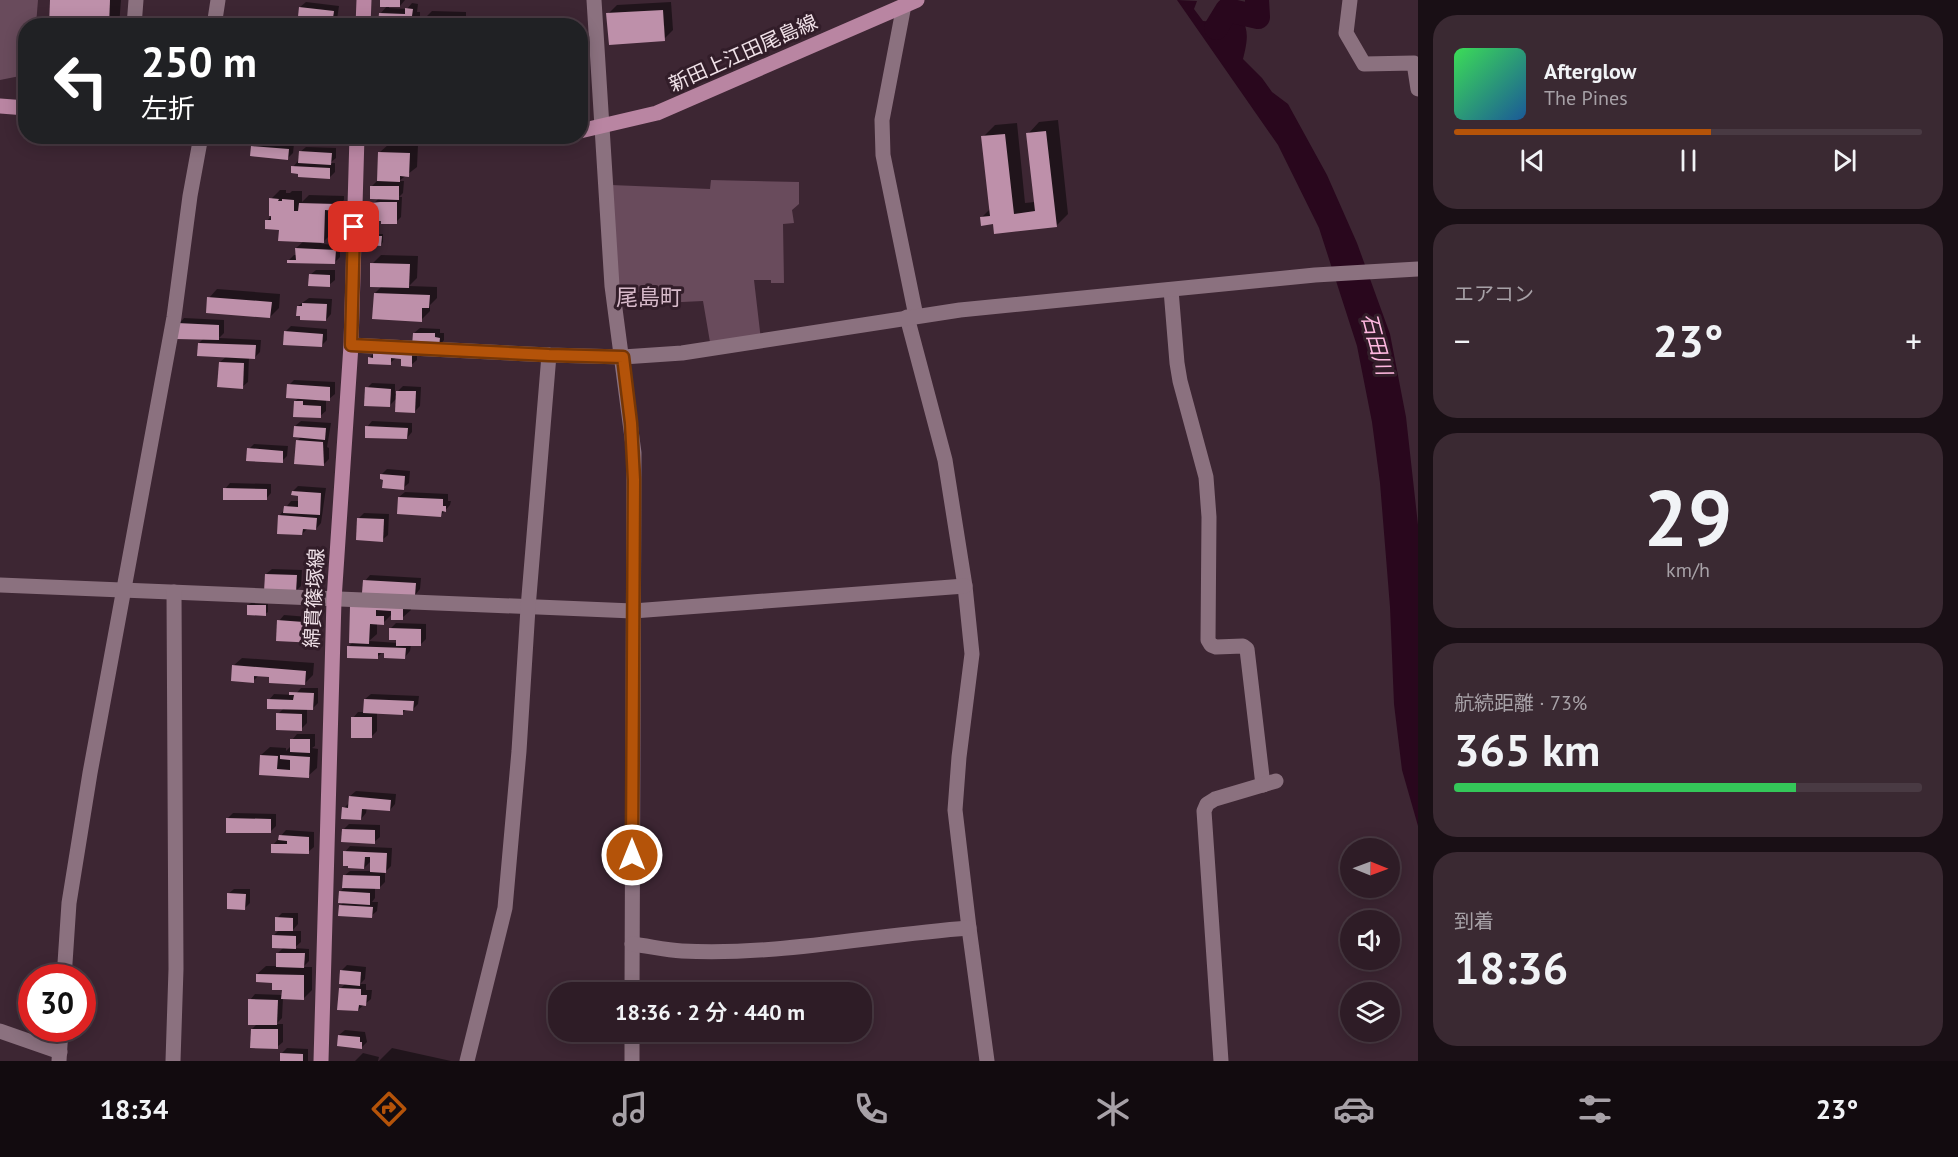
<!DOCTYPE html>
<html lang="ja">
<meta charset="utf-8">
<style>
body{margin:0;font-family:"PT Sans","Noto Sans JP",sans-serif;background:#3a2932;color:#f1f3f6;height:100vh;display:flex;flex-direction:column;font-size:22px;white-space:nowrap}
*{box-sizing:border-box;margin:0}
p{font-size:20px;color:#a7a1a7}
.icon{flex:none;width:33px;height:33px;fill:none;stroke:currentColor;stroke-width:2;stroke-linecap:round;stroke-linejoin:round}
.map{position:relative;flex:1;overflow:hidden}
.details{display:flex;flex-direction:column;gap:15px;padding:15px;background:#190f15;width:540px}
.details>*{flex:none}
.guide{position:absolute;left:18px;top:18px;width:570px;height:126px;border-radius:24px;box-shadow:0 3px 15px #0003,0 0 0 2px #493a43;background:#202124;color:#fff;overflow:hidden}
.needle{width:39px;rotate:91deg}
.fabs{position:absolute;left:1340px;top:838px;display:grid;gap:12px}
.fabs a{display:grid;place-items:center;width:60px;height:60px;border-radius:50%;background:#2e1c26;box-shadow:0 3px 15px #0003,0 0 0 2px #493a43;font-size:30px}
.speed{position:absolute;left:18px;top:964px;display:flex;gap:12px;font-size:30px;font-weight:700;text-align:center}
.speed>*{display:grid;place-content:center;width:78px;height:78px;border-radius:50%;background:#2e1c26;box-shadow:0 3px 15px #0003,0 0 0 2px #493a43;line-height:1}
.speed .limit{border:9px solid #d22;background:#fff;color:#111}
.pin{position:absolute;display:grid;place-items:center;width:51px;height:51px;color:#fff;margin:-26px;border-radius:12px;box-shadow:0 3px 9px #0006}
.me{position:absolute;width:66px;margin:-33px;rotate:0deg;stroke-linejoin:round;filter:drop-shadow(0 0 4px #0008)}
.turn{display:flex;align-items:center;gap:21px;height:126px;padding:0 24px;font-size:27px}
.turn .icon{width:78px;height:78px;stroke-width:2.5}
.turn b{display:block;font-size:42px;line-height:51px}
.big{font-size:45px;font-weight:600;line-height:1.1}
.details .widget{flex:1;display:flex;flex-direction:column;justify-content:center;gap:9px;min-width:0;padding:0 21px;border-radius:24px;background:#3a2932}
.details .dial{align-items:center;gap:0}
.dial b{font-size:78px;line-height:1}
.song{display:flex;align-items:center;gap:18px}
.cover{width:72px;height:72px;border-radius:9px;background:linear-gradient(135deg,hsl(130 70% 55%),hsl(210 70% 35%))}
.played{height:6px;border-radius:3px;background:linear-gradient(90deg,#b45309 55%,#493a43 55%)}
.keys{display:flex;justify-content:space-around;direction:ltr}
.heat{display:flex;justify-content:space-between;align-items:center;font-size:33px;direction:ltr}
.charge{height:9px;border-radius:4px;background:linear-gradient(90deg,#34c759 73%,#493a43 0)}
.trip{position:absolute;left:548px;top:982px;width:324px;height:60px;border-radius:24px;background:#2e1c26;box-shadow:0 3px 15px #0003,0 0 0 2px #493a43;font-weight:600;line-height:60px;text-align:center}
.tab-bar{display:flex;height:96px;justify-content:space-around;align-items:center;background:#120b0f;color:#a7a1a7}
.tab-bar .icon{width:42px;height:42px}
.tab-bar .active{color:#b45309}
.tab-bar b{font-size:27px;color:#f1f3f6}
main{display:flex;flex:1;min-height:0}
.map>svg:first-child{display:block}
.green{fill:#694b5c}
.water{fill:#29071d}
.shadow{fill:#0007}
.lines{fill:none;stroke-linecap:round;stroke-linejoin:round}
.river{stroke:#29071d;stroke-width:24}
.building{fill:#be90aa}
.minor{stroke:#8b717f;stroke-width:15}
.major{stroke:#b985a2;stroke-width:15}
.route-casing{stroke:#753606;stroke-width:15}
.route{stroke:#b45309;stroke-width:10}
.labels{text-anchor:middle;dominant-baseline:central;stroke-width:6;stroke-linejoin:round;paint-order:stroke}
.street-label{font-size:20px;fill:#f0e1e8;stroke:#321d29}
.water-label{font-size:21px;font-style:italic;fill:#ffb8e0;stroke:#321d29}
.quarter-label{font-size:22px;fill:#d7baca;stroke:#321d29}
</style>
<main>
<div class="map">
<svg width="1418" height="1061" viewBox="0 0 1418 1061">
<rect width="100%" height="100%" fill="#3d2633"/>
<g class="green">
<polygon points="0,0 38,0 36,25 26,26 25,75 0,80"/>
<polygon points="711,180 799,182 799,204 792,210 794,223 783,224 784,283 771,283 771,280 754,280 761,340 711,348 703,301 661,303 661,294 618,290 611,185 710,189"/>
</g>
<path class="water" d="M1177 0 1197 1 1194 9 1203 21 1213 22 1212 12 1222 0H1225C1247 22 1251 28 1243 59L1262 78 1272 92 1288 104 1327 175 1357 243 1390 334 1406 417 1418 525V826L1402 770 1394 704 1390 607 1380 483 1372 422 1357 346 1319 228 1278 145Z"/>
<g class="shadow">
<polygon points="52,0 121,0 119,26 51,26"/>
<polygon points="381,0 405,0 400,6 389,5 389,8 407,9 412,3 418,4 417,12 420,12 420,16 422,16 422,19 418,23 424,23 427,16 432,11 466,12 466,21 461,26 380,23 380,14 388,5"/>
<polygon points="306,2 339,6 336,26 298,26 300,7"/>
<polygon points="671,2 673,30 664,39 608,14 617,5"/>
<polygon points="1058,120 1068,214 1056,226 994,223 981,218 991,208 983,137 995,125 1017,123 1025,203 1035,202 1028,134 1039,122"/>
<polygon points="258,141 294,144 293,153 288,158 252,146"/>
<polygon points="389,144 418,145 417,167 399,181 404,181 403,193 399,197 402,197 401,217 396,222 373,204 379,198 372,186 377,181 380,152"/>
<polygon points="306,147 336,148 336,158 330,163 335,163 335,172 329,178 293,167 298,161 300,152"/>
<polygon points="280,190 286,190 286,193 290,193 292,191 302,191 302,202 309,195 344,196 344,200 335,209 333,209 332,233 321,244 340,245 340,257 334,263 289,260 294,255 297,255 296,248 304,241 267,221 272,215 271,199"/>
<polygon points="374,234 383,234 383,242 381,245 371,236"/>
<polygon points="381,255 418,256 417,278 409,286 437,287 437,298 430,305 430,311 421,320 375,293 382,286 372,264"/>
<polygon points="316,270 335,270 335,280 329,285 310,275"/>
<polygon points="217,289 280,294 279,308 270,317 209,298"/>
<polygon points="309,298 332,299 331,314 326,320 298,306"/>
<polygon points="184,318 224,320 224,333 219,338 261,340 260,352 255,357 249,357 248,382 242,387 220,362 227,356 199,343 204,338 179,324"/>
<polygon points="291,326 327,329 327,340 321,346 285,332"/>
<polygon points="420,328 440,329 440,333 444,333 444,340 439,346 414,333"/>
<polygon points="380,347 417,355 417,360 411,365 403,357 396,358 390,363 369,358"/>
<polygon points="294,380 335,382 335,394 329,399 326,399 326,411 320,416 295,401 300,397 289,385"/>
<polygon points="372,383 395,384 395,394 403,386 421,387 420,406 415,411 398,397 389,406 367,388"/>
<polygon points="301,421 331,423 327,447 329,448 329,459 323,465 297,441 301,437 295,426"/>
<polygon points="372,421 412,423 412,432 407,438 367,427"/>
<polygon points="254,444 288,446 287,456 282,461 249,449"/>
<polygon points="387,469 410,471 409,483 403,488 385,478 382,474"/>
<polygon points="230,483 271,484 271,493 266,499 225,489"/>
<polygon points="298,486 326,488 321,523 316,529 308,528 302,534 280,515 291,501 300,501 300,494 293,491"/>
<polygon points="405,492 448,494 448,501 451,501 450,505 441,515 399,497"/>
<polygon points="364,513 389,514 388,535 382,540 358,519"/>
<polygon points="272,569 302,570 301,586 296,591 266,574"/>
<polygon points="370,575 421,578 420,589 415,595 365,581"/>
<polygon points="411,599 411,610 402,618 392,614 383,623 377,623 377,634 369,641 398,643 391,628 396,623 426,624 426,639 420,645 411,645 410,651 405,657 383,652 377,657 349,646 353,642 352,606"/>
<polygon points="251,603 268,604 268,612 265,614 248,605"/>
<polygon points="284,615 321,618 321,635 315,641 279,621"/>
<polygon points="242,658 314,663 313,675 304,684 259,675 253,681 233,666"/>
<polygon points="301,688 318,688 318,703 313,708 307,708 307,723 301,729 278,714 284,708 269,700 274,694 295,695"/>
<polygon points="371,694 419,696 418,704 413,709 407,709 402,713 377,712 377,731 371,737 353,718 358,712 365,712 365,699"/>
<polygon points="297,734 315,734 315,746 312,748 318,749 317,768 308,776 260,773 261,755 270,747 286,748 286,751 290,747 292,740"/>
<polygon points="356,791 396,794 395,804 390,810 367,807 366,813 361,819 344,808 350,802 350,796"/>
<polygon points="233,813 276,814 276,826 270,832 227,819"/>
<polygon points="349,824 380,825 380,837 374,842 344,829"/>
<polygon points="286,830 314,832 314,847 308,852 273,845"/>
<polygon points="350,846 392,848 391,866 385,872 385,882 379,888 375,888 375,898 372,902 378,902 377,911 371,916 340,906 344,902 340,892 344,888 344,876 350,871 371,871 372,860 364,868 345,852"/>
<polygon points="234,889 250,889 250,903 245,908 228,894"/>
<polygon points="282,913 298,913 298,924 292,931 301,931 301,942 294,948 309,949 309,961 303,967 312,967 312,990 303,999 283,998 282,1018 276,1024 283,1024 283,1042 277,1047 252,1029 258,1023 250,1000 255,994 283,995 283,989 274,981 257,974 266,966 277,966 277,954 284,947 273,936 279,930 277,918"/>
<polygon points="347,965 366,967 365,979 360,984 366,984 366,990 372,990 371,999 358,1010 340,989 346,983 341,971"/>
<polygon points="345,1030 365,1032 367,1042 361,1048 339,1035"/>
<polygon points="287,1048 308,1049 308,1061 281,1061 281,1054"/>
<polygon points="392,1048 451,1061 379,1061"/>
<polygon points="363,1053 379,1057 378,1061 355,1061"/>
</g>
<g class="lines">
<polyline class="river" points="1216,28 1227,10 1258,17 1257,0"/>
</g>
<g class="building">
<polygon points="50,0 110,0 109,26 49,26"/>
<rect x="380" y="0" width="20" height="7"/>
<polygon points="299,7 334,11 332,26 297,26"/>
<polygon points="405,8 413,9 412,16 415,17 415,21 417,21 417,26 378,24 379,13 405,14"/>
<polygon points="663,10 665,41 609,45 606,13"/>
<polygon points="425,16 461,17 461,26 423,26"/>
<polygon points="1046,131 1057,227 994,234 993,224 981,226 980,217 990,216 981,136 1005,134 1014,214 1035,211 1026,133"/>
<polygon points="251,146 289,149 288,160 250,156"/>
<polygon points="299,151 332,153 331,165 298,163"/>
<polygon points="378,152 410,153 409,177 400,176 400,182 377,181"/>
<polygon points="291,166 330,168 330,179 298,177 298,174 291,173"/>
<polygon points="370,186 399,186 399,200 370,199"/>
<polygon points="269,198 279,199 278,201 282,201 282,199 294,200 294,211 298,211 299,203 336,204 336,211 325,210 324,243 278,241 279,230 265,229 265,220 271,220 271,216 269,216"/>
<polygon points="380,202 397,202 397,224 381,224 381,221 371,221 371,203"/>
<polygon points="370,236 382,236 381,246 369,245"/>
<polygon points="295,248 336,250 335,264 287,263 287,260 296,260"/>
<polygon points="370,263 410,264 409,288 370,287"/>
<polygon points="309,274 330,275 330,287 308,286"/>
<polygon points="374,293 430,295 429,308 422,308 422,322 372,319"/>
<polygon points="207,297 272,302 270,318 206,313"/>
<polygon points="302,303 327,304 326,321 300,320 300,316 296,316 297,306 302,306"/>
<polygon points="177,323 219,325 219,340 176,339"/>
<polygon points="284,331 323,334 322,347 283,345"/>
<polygon points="413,333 435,333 435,337 440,338 439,347 412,346"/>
<polygon points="198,343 256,345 255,359 197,356"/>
<polygon points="373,352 412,354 412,367 401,366 401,359 391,358 391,365 368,364 368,357 373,358"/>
<polygon points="219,362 244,363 243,389 217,387"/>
<polygon points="287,384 330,387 330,401 286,398"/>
<polygon points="365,387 391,389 390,407 364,406"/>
<polygon points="396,391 416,391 415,413 395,412"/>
<polygon points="294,401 303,401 303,405 321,406 321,418 293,417"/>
<polygon points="294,426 326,428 325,440 293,437"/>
<polygon points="365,426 408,428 407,439 365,438"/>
<polygon points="296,440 323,442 324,466 294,464"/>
<polygon points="247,448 283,451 283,463 246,461"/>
<polygon points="380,474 405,476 404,490 382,488 383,480 380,479"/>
<polygon points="223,488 267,489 267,500 223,500"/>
<polygon points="292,491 321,493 320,515 283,513 284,506 298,507 298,496 291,495"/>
<polygon points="398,497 443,499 443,506 446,506 446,512 442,511 441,517 397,514"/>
<polygon points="278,515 317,518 316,530 303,529 302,535 277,534"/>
<polygon points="357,518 384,519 383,542 356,540"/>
<polygon points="265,574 297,575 296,593 264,592"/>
<polygon points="363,580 416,583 415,596 362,593"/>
<polygon points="247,605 266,605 266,616 247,615"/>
<polygon points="350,606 403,607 403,620 391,620 391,611 376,610 376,616 384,616 384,625 370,624 369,644 349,643"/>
<polygon points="277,620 317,623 316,643 276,641"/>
<polygon points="389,628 421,629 421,646 396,646 396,640 389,640"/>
<polygon points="347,646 406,648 405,659 384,658 384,653 378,653 378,659 347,658"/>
<polygon points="232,665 306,671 305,685 269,683 269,677 254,676 254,683 231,681"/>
<polygon points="289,692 314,693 313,710 267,709 267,699 293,700 294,695 289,695"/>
<polygon points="364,699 414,701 413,711 403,710 403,715 363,713"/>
<polygon points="276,713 302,714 302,731 276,730"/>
<rect x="351" y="717" width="21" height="21"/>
<polygon points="290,739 310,739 310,753 290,752"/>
<polygon points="260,755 278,756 277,769 290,770 290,760 280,759 280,755 310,757 309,778 259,775"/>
<polygon points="349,796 391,800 390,811 362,809 361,820 341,819 342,807 348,808"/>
<polygon points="226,818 271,819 271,833 226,833"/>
<polygon points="342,829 375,830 375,844 341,842"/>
<polygon points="279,835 309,837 309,854 271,853 271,844 287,844 287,841 278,840"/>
<polygon points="343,851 387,853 386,873 370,872 370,857 365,857 364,869 348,868 348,866 343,866"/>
<polygon points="343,875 380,876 380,889 342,888"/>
<polygon points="339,891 370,893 370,905 338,903"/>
<polygon points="227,893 246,894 245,910 227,909"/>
<polygon points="339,905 373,907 372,918 338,916"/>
<polygon points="275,917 293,918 293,931 275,931"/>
<polygon points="272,935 296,936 296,949 272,948"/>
<polygon points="276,953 305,953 304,968 276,967"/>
<polygon points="340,970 361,972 360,986 339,984"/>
<polygon points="256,974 304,975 304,1000 281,999 282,990 272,990 272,983 256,982"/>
<polygon points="339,988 361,989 361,995 367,995 366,1006 359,1005 358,1011 337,1010"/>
<polygon points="248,999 278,1000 277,1025 248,1025"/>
<polygon points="251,1029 278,1029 278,1049 250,1048"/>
<polygon points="338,1035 360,1037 360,1042 362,1042 362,1049 337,1046"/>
<polygon points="280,1053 303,1054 303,1061 280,1061"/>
</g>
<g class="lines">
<g class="minor">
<polyline points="594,0 612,286 634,453 632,993"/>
<polyline points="1350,0 1346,33 1364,64 1414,63 1418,89"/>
<polyline points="904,5 882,120 883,155 916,316"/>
<polyline points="134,26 136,0"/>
<polyline points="214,26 218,0"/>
<polyline points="1171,290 1177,363 1180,381 1206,477 1209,517 1208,640 1211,645 1216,647 1243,646 1247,649 1263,785"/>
<polyline points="907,317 945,460 965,586 972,654 959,757 955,810 969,928 987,1061"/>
<polyline points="351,345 549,355 623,357 682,353 960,310 1315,275 1418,269"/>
<polyline points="0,585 633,611 965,586"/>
<path d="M632 944C649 946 665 950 682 951 778 956 873 935 969 928"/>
<polyline points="64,978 69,903 90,773 174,317 190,196 201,136"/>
<polyline points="0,1031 60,1052"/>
<polyline points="59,1061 61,1029"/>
<polyline points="173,1061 176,969 174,592"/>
<polyline points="467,1061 505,908 519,751 528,608 549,355"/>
<polyline points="632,1061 632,1032"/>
<polyline points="1221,1061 1204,811 1207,804 1215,799 1276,781"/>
</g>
<g class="major">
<polyline points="363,26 364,0"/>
<polyline points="0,106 26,108"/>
<polyline points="580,131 657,113 917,0"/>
<polyline points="321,1061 334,600 351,345 357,136"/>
</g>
</g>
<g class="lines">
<defs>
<polyline id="route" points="354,227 351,345 549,355 623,357 631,423 634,480 632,855"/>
</defs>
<use href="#route" class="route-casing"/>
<use href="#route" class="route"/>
</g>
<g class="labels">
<g class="street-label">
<text transform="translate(743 53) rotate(-24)">新田上江田尾島線</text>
<text transform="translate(314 598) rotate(-87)">綿貫篠塚線</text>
</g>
<g class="water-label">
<text transform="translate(1377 344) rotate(75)">石田川</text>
</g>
<g class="quarter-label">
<text x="649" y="297">尾島町</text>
</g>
</g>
</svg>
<div class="fabs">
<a><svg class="needle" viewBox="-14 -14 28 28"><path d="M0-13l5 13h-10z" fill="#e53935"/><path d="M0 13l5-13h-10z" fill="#a7a1a7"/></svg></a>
<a><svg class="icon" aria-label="sound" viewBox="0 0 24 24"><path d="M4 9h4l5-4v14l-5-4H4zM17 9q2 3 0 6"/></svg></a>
<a><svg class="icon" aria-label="layers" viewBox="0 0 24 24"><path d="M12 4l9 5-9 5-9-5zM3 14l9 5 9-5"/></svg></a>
</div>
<div class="speed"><div class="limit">30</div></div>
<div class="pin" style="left:354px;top:227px;background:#d93025"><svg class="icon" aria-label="arrive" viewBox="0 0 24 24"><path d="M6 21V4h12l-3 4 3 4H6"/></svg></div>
<svg class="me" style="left:632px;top:855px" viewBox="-20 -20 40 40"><circle r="17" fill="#b45309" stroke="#fff" stroke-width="3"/><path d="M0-11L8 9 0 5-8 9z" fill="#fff"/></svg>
<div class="trip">18:36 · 2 分 · 440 m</div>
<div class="guide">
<div class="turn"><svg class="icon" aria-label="left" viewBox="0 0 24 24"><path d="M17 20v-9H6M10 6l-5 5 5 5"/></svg><div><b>250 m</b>左折</div></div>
</div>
</div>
<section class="details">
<div class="widget">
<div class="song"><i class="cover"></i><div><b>Afterglow</b><p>The Pines</p></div></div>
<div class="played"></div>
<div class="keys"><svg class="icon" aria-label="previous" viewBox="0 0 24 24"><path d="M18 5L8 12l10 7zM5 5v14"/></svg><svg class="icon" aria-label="pause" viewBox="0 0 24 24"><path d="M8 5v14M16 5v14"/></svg><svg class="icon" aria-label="next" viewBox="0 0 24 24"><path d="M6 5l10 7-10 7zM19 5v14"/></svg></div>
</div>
<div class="widget"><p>エアコン</p>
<div class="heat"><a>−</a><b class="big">23°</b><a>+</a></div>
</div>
<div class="widget dial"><b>29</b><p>km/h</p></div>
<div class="widget"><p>航続距離 · 73%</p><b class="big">365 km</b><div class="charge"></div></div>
<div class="widget"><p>到着</p><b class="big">18:36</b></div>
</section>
</main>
<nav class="tab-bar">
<b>18:34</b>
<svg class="icon active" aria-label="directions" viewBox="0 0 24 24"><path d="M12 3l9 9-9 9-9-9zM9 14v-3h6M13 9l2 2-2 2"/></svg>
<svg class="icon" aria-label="music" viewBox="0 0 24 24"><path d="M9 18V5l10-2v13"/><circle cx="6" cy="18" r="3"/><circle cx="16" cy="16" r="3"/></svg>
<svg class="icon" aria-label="phone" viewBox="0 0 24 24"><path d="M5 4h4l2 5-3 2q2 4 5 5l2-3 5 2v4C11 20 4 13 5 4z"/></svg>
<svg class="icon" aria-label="climate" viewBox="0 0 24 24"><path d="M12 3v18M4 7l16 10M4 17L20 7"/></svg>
<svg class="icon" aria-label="car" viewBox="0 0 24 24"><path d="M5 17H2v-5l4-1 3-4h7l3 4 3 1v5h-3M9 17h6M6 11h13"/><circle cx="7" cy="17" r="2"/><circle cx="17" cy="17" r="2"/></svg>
<svg class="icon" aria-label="filters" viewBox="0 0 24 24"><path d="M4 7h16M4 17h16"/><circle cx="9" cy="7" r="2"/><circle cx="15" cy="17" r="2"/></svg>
<b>23°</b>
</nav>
